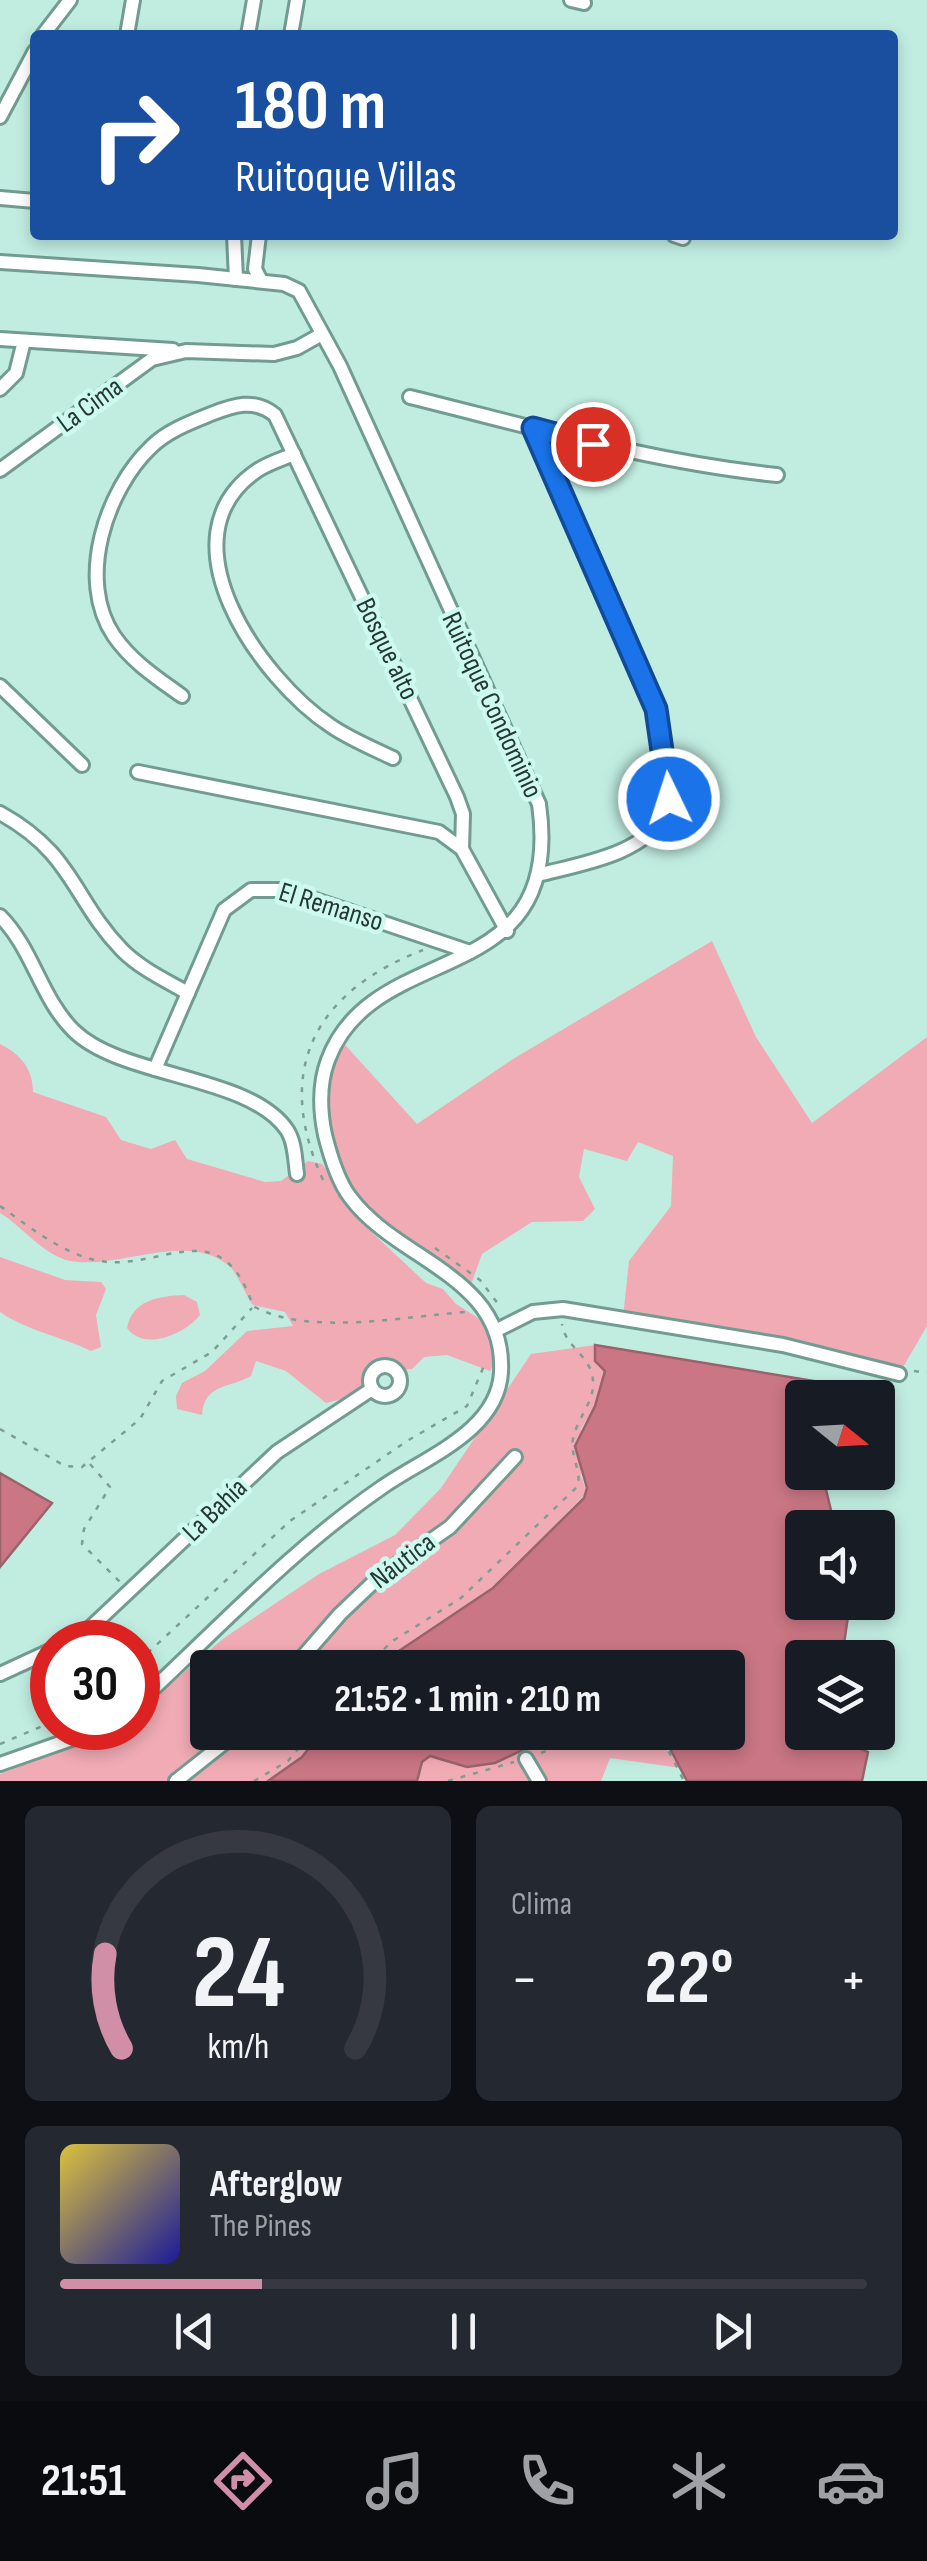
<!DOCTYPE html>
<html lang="es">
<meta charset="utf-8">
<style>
body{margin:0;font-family:"Sofia Sans Condensed",sans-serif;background:#242831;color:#f1f3f6;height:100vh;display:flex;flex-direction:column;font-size:38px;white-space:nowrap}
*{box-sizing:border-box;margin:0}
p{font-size:32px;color:#9ea1a6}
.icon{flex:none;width:55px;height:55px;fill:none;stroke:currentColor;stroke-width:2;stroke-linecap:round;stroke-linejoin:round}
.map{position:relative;height:1781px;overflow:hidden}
.drawer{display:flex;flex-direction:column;gap:25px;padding:25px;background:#0d0f14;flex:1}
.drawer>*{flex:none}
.top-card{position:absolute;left:30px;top:30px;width:868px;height:210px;border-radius:10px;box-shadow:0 5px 15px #0003;background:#1a4fa0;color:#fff;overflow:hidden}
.needle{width:65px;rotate:108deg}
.controls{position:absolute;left:785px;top:1380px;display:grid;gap:20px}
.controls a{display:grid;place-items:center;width:110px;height:110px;border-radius:10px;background:#171b24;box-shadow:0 5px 15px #0003;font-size:50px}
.speed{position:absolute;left:30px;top:1620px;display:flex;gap:20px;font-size:50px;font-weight:700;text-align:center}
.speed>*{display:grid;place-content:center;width:130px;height:130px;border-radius:50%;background:#171b24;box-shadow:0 5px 15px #0003;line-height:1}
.speed .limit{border:15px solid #d22;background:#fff;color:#111}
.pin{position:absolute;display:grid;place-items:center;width:85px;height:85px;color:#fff;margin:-42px;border:5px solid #fff;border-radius:50%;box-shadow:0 2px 10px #0007}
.me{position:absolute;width:110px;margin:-55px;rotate:356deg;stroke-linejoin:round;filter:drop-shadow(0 0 8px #0008)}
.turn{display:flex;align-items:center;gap:35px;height:210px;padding:0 40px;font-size:45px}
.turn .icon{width:130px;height:130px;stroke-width:2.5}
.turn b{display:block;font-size:70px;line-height:85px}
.big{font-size:75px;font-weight:700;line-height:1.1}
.drawer .card{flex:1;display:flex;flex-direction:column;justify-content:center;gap:15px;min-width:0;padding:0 35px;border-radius:15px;background:#242831}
.drawer .dial{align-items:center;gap:0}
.dial svg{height:260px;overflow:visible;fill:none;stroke:#363941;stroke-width:7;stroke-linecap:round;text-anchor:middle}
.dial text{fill:#f1f3f6;stroke:none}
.song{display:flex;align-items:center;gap:30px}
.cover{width:120px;height:120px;border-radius:15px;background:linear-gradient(135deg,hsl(50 70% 55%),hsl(240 70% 35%))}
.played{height:10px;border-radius:5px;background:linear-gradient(90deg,#d18fa7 25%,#363941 25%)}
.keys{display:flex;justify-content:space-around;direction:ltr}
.heat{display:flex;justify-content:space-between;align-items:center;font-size:55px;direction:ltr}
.drawer .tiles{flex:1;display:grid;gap:25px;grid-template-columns:1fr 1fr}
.card:last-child{grid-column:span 2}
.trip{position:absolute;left:190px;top:1650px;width:555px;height:100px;border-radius:10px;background:#171b24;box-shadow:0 5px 15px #0003;font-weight:700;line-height:100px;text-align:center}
.menu{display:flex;height:160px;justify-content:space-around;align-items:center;background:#090b0e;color:#9ea1a6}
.menu .icon{width:70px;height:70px}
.menu .on{color:#d18fa7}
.menu b{font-size:45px;color:#f1f3f6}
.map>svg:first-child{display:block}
.green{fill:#f1abb5}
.water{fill:#ca7684;stroke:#99636c;stroke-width:2.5}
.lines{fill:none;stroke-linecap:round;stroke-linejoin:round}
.minor-casing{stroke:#729c91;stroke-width:18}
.path{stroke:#7e9e95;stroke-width:2.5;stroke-dasharray:5 8;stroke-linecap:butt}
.minor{stroke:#fff;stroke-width:12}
.route-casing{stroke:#114b97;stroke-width:25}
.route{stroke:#1a73e8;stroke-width:18}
.labels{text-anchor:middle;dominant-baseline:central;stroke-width:9;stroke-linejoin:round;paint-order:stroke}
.street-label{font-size:28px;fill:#273834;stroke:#cdfaee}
</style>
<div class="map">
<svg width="927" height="1781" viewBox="0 0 927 1781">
<rect width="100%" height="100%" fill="#c1ede1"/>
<g class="green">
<polygon points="712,941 756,1037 812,1123 927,1037 927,1326 899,1374 623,1318 629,1261 671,1206 673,1156 638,1142 627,1161 584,1149 579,1177 595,1209 583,1221 532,1222 482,1254 470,1287 370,1217 329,1155 325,1066 337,1036 417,1124 513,1059"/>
<path d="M0 1044C20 1054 33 1068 33 1092L106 1117 121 1140 151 1149 175 1140 187 1159 265 1182 281 1181 308 1161 322 1164 364 1225 426 1283 443 1289 456 1304 486 1323 496 1360 490 1371 447 1355 424 1357 412 1369 375 1373 350 1397 326 1403 286 1371 256 1361 251 1376C231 1388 204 1383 202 1415L177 1409 176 1396 182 1383 205 1371 247 1331 293 1326 285 1312 253 1305C245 1295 238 1273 229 1266 187 1230 119 1270 70 1261 43 1255 23 1227 0 1213Z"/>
<path d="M0 1257 65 1280 101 1282 106 1289 96 1315 101 1347 91 1351C60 1336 28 1331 0 1312Z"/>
<path d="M184 1295 197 1302 200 1315C185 1334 144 1352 127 1328 132 1300 159 1296 184 1295Z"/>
<polygon points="595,1345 595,1361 605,1371 595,1406 581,1429 581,1476 587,1492 493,1588 375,1667 208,1668 208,1732 321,1733 302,1757 268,1781 0,1781 0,1774 120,1728 138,1728 138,1712 224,1638 319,1574 395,1535 441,1488 531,1354"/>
<polygon points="558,1733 656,1733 680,1768 610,1758 601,1781 417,1781 422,1762 430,1756 467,1767 495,1763"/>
</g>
<g class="water">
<polygon points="595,1345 881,1392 874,1397 802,1398 802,1472 822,1473 835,1527 802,1528 802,1602 850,1603 842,1657 802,1658 802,1732 846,1733 851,1745 868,1752 862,1781 687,1781 667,1743 656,1733 728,1732 728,1668 375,1667 493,1588 584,1498 587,1488 575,1446 595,1406 605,1371 595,1361"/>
<polygon points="0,1473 52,1503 0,1567"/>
<polygon points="321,1733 321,1732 558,1733 495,1763 467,1767 430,1756 422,1762 417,1781 268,1781 302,1757"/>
</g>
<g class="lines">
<defs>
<g id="minor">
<polyline points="571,0 584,3"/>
<polyline points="43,35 70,0"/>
<polyline points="127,35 133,0"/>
<polyline points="248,35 254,0"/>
<polyline points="291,35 297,0"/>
<polyline points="0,117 35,51"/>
<polyline points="0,198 35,201"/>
<polyline points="234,235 236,279"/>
<polyline points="259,235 255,269 261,281"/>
<polyline points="674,235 683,238"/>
<path d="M0 262 198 275 284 284 299 291 340 366 539 804C566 994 374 936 328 1060 319 1084 320 1111 325 1135 330 1155 337 1180 350 1197 397 1261 506 1276 501 1372 498 1432 423 1458 381 1488 291 1550 218 1629 138 1703"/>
<polyline points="0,339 173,350"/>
<polyline points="0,389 16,373 24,341"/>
<path d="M410 397C532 427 651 462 777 475"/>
<path d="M533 427C564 499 694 747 665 813 645 855 579 864 538 875"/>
<path d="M294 454C282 459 269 463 258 470 158 537 261 680 331 726 350 739 372 748 393 758"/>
<polyline points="0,470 152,359 186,351 274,354 297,348 322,334"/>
<polyline points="0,686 82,765"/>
<path d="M182 696C157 678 132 662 114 636 76 580 106 490 151 447 167 431 191 422 211 414 234 405 254 398 275 415L457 797 463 814 462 849"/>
<polyline points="138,772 439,832 462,849 507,931"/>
<path d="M0 813C74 854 72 898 122 950 141 969 165 980 188 993"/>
<path d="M0 916C33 949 41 999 74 1031 122 1078 250 1075 287 1130 295 1142 295 1160 297 1174"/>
<polyline points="155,1069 224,910 251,890 286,890 470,952"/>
<polyline points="495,1331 533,1312 563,1309 783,1345 899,1374"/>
<circle cx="385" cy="1381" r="15"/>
<polyline points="66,1642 90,1628 277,1452 372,1389"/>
<polyline points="293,1668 340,1614 379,1577 450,1527 515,1457"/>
<polyline points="0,1674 52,1650"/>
<polyline points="526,1759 539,1781"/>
<polyline points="0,1764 103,1728"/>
<polyline points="176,1781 238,1732"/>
</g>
</defs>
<use href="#minor" class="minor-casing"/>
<g class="path">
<path d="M323 1180C273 1071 314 992 423 950"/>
<path d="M0 1206C30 1227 58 1251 95 1260 158 1275 220 1207 253 1306 308 1337 405 1316 466 1312"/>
<polyline points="435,1248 480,1280 499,1305"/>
<polyline points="914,1371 927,1373"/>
<polyline points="0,1429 65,1466 82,1467 140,1419 162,1381 212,1352 252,1308"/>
<polyline points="90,1464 110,1487 84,1529 82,1544 121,1583"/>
<polyline points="138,1662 290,1521 407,1441 467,1406 486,1361"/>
<path d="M366 1668 391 1642 461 1598 578 1486C581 1470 570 1454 573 1439 578 1414 600 1398 591 1371 584 1352 565 1345 562 1324"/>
<polyline points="652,1732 664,1742 684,1781"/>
<polyline points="0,1744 52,1722"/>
<polyline points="541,1753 590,1732"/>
<polyline points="254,1781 288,1761 312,1732"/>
<polyline points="448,1781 514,1762"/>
</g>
<use href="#minor" class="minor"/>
</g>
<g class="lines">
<defs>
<polyline id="route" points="593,444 533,428 656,709 669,799"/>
</defs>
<use href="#route" class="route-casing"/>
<use href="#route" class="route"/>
</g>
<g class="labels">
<g class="street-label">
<text transform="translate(90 405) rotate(-36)">La Cima</text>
<text transform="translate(387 649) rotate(64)">Bosque alto</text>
<text transform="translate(492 705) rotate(65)">Ruitoque Condominio</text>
<text transform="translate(331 907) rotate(17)">El Remanso</text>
<text transform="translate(215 1510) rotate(-44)">La Bahía</text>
<text transform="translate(403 1561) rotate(-37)">Náutica</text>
</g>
</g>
</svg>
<div class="controls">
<a><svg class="needle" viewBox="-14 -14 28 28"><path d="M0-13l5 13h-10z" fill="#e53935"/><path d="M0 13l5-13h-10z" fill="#9ea1a6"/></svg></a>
<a><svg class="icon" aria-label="sound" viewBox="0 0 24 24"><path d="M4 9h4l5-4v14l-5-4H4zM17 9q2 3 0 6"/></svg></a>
<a><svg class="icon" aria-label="layers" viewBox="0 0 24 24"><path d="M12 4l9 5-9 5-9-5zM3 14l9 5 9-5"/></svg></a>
</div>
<div class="speed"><div class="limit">30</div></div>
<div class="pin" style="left:593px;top:444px;background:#d93025"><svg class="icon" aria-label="arrive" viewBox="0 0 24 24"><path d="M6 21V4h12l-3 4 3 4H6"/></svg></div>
<svg class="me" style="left:669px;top:799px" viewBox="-20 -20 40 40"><circle r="17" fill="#1a73e8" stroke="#fff" stroke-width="3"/><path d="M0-11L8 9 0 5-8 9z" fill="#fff"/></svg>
<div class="trip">21:52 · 1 min · 210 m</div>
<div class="top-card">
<div class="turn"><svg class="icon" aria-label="right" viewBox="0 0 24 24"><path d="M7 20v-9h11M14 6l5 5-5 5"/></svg><div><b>180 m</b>Ruitoque Villas</div></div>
</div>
</div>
<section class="drawer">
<div class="tiles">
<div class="card dial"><svg viewBox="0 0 100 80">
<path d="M14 69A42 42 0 1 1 86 69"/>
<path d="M14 69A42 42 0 0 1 9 40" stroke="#d18fa7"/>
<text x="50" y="56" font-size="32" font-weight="700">24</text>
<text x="50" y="72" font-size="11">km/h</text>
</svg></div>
<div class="card"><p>Clima</p>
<div class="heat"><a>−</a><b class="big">22°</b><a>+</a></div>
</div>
<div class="card">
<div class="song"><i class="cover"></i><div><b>Afterglow</b><p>The Pines</p></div></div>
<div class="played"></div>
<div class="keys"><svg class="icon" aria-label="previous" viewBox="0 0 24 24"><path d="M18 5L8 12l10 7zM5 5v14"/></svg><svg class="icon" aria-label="pause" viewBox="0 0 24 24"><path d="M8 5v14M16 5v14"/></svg><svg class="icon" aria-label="next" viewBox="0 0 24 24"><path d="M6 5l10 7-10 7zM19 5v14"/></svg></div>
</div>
</div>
</section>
<nav class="menu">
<b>21:51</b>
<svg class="icon on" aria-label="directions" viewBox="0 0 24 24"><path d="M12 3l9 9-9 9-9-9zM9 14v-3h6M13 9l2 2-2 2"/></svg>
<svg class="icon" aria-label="music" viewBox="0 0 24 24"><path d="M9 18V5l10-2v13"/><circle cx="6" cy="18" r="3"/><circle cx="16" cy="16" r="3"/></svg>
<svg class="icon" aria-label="phone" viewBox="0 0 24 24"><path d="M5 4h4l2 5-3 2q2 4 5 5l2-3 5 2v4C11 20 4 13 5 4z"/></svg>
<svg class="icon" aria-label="climate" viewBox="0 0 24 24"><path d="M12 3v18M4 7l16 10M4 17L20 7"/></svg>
<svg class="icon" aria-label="car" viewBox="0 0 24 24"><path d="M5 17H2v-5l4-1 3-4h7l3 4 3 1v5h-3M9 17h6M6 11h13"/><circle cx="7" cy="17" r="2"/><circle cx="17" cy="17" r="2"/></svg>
</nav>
